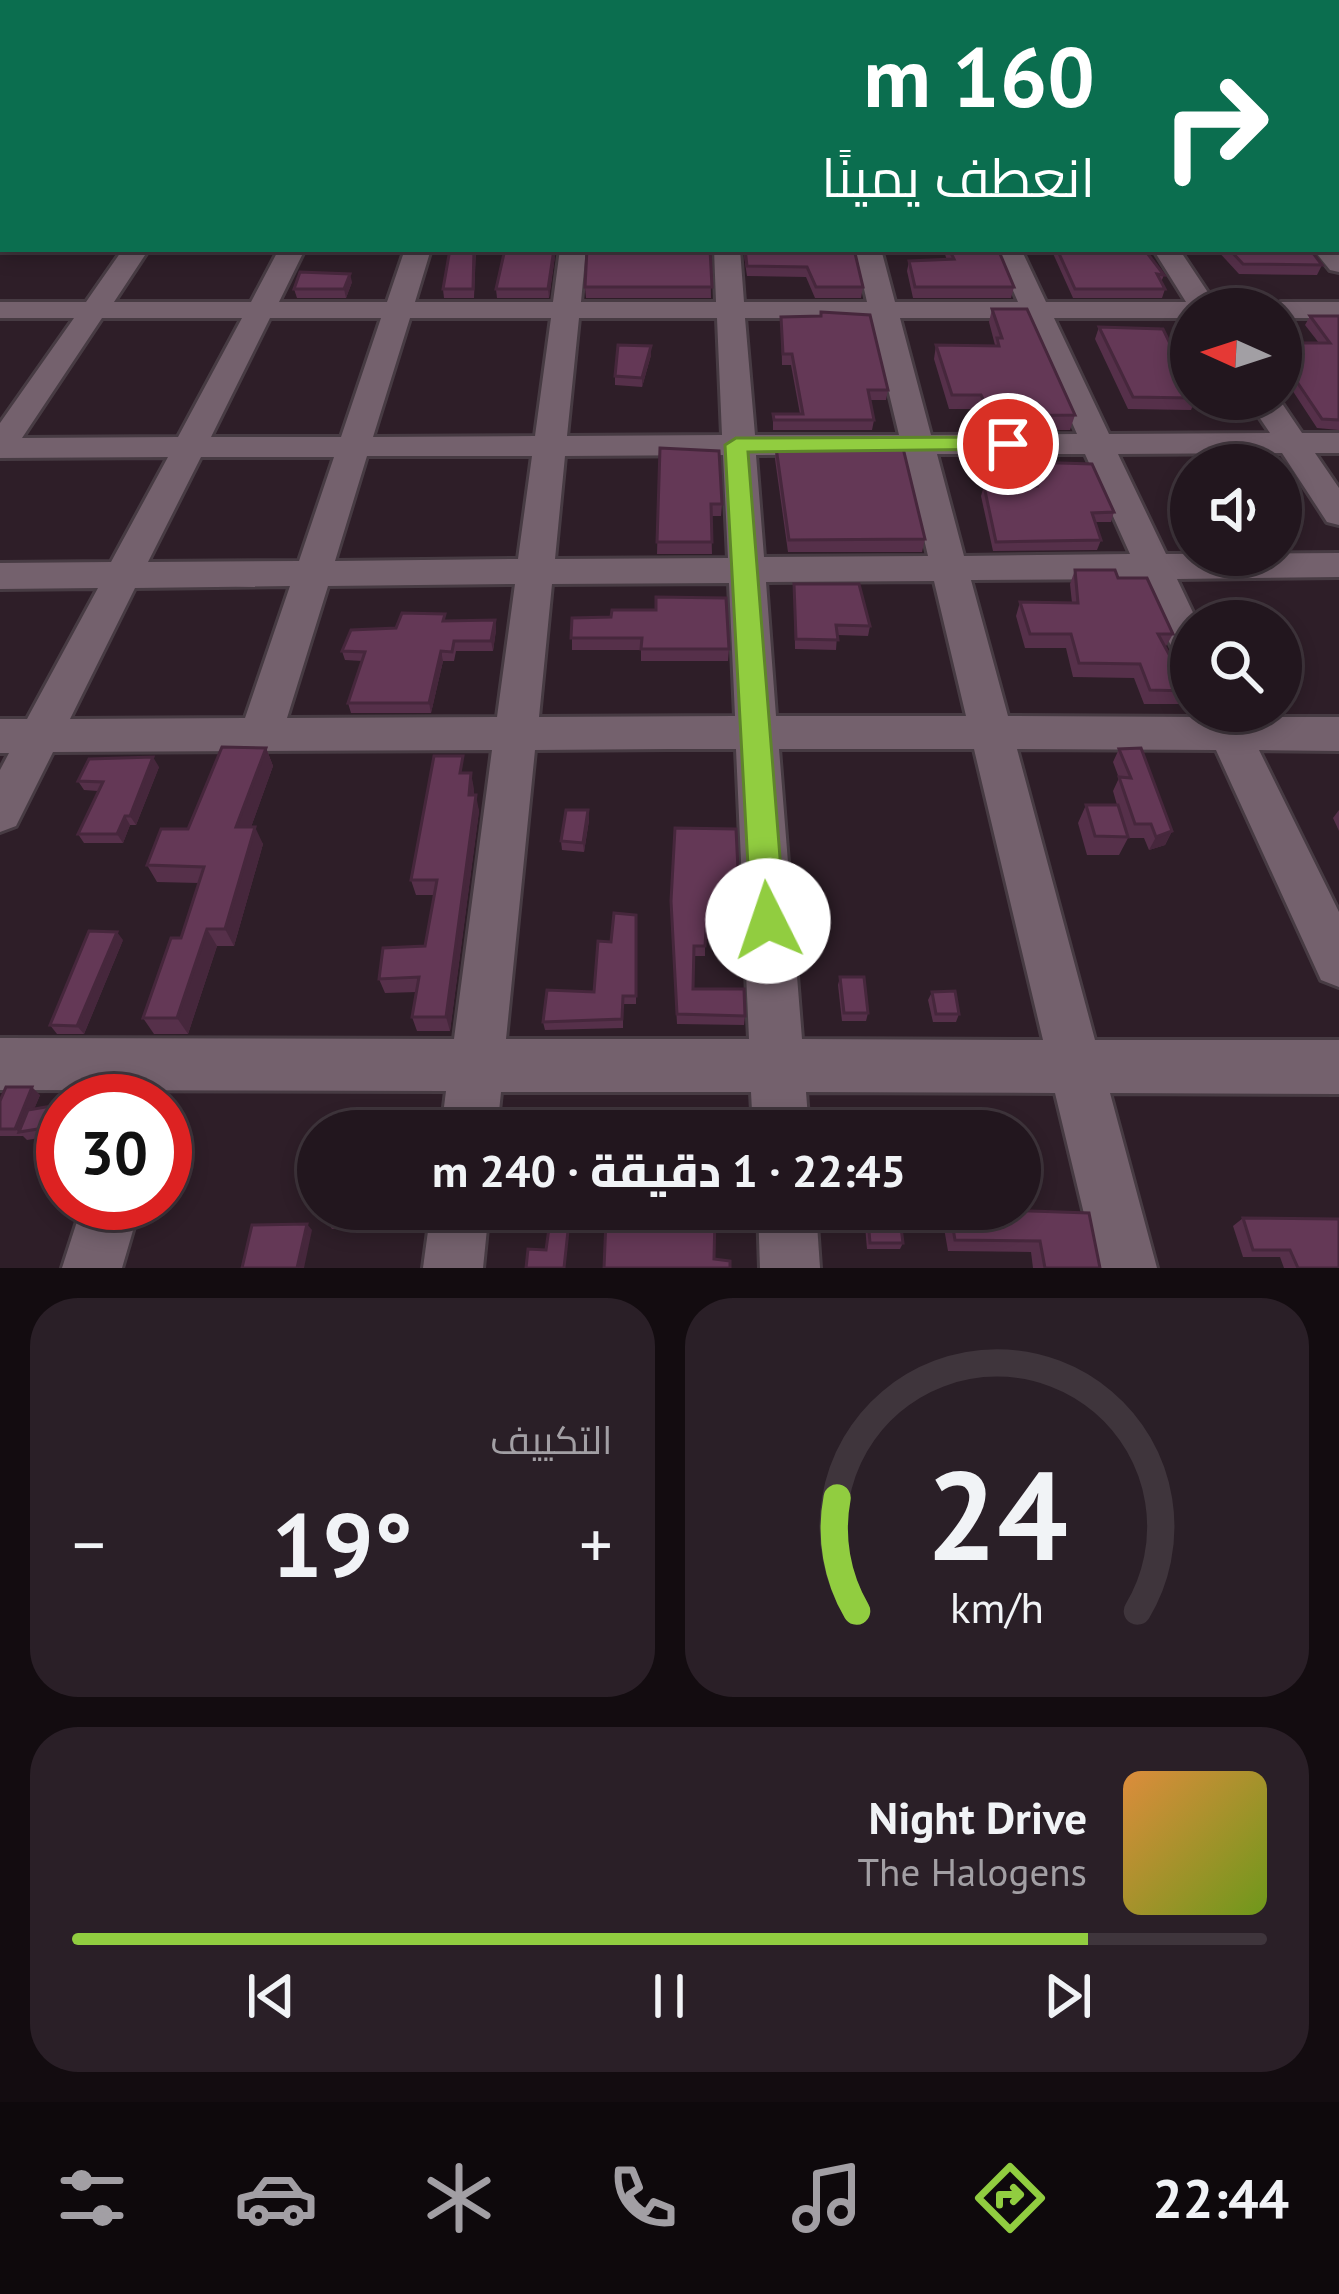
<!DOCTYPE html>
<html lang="ar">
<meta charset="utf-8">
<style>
body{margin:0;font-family:"PT Sans",Cairo,sans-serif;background:#2a1f27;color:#f1f3f6;direction:rtl;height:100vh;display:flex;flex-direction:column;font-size:45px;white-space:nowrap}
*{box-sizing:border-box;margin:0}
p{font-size:39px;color:#a29fa4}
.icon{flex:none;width:66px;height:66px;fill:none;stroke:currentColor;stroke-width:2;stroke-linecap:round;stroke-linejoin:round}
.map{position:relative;height:1268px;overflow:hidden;direction:ltr}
.side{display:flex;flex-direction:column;gap:30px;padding:30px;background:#130c10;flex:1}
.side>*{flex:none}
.top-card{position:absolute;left:0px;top:0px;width:1341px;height:252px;box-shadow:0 6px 18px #0003,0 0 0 3px #3f353c;direction:rtl;background:#0b6e4f;color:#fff;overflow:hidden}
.needle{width:78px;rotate:273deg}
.tools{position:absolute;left:1170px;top:288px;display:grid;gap:24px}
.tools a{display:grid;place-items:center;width:132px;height:132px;border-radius:50%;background:#22161e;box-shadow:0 6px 18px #0003,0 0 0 3px #3f353c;font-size:60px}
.speed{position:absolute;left:36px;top:1074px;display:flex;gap:24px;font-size:60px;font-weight:700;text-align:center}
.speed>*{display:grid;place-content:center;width:156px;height:156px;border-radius:50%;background:#22161e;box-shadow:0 6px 18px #0003,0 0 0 3px #3f353c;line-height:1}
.speed .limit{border:18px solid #d22;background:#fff;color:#111}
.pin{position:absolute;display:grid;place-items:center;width:102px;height:102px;color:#fff;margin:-51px;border:6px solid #fff;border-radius:50%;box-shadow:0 3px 12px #0007}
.me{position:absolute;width:132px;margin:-66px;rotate:356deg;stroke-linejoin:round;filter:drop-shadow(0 0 9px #0008)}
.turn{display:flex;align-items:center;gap:42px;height:252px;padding:0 48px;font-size:54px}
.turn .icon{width:156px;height:156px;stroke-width:2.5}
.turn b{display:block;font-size:84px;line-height:102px}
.big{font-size:90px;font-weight:800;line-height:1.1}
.side .tile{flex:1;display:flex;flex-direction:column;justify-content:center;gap:18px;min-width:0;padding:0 42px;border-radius:48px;background:#2a1f27}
.side .dial{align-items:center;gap:0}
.dial svg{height:312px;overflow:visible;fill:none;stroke:#3f353c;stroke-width:7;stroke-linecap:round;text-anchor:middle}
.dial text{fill:#f1f3f6;stroke:none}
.song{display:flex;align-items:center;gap:36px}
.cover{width:144px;height:144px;border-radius:18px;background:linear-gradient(135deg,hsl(30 70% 55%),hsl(80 70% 35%))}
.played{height:12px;border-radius:6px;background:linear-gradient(90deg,#91cd40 85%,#3f353c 85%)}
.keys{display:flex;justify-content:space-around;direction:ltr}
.heat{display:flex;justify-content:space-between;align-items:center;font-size:66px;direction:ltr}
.side .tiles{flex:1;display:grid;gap:30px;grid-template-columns:1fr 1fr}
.tile:last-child{grid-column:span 2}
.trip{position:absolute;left:297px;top:1110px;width:744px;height:120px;border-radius:60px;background:#22161e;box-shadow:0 6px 18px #0003,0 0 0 3px #3f353c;font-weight:800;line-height:120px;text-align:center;direction:rtl}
.tab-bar{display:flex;height:192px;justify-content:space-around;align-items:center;background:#0e090c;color:#a29fa4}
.tab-bar .icon{width:84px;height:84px}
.tab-bar .on{color:#91cd40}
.tab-bar b{font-size:54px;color:#f1f3f6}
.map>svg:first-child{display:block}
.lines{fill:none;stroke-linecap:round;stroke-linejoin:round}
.minor-casing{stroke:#473b43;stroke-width:6}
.minor{fill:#74616d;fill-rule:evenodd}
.wall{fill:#56304a}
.shaded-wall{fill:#46273c}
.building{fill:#643856;stroke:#46273c;stroke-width:3}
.route{fill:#91cd40;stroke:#5e852a;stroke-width:3}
</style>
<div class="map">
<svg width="1339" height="1268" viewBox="0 0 1339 1268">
<rect width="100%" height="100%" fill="#2e1e28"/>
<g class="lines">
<defs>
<g id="minor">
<polygon points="0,0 473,0 3,5"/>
<rect x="511" y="0" width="18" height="3"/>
<rect x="633" y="0" width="18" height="3"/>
<polygon points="851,0 869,0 870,3 852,3"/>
<polygon points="1068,0 1086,0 1088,3 1070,3"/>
<polygon points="1179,0 1198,0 1200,3 1181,3"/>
<polygon points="1338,29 1339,30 1339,42 1338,41"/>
<polygon points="3,217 3,235 0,236 0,218"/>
<polygon points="1338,247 1339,248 1339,272 1330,270 1313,249"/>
<path d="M123 249H149L114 302H251L279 249H305L279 302H387L405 249H431L415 302H553L560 249H586L581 302H716L714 249H740L744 302H867L855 249H881L895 302H1018L995 249H1021L1046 302H1186L1153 249H1179L1219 309H1191V318H1054L1109 434 1270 433 1247 399H1279L1302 433H1339V453H1315L1339 488V525L1327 522 1282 453 1118 454 1166 554 1339 553V577L1177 579 1197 621H1191V663L1177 659 1140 579 971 580 1008 716 1200 717 1201 711H1239L1242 717H1339V751L1259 750 1339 912V987L1321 980 1216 750 1017 749 1095 1040H1339V1094L1110 1093 1157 1268H1097L1055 1093 806 1092 809 1131H753L751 1092H501L497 1131H441L446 1091 0 1090V1038L454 1039 492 750 53 752 16 826 0 832V770L9 753H0V719H27L98 588 0 589V563L111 562 168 457 0 458V423L74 318H0V302H86ZM102 318H242L178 437 22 438ZM270 318H381L341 437H211ZM410 318H551L535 436 373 437ZM579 318H717L722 435 567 436ZM745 318H871L899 435H755ZM900 318H1026L1077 434 931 435ZM904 454 928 556 764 557 756 455ZM937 454H1085L1130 554 964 556ZM723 455 728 558 555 559 565 456ZM367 456H532L518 559 335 561ZM201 457H334L299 561 148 562ZM934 581 966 716H776L766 582ZM729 583 735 716 539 717 552 584ZM515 584 497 717 287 718 328 586ZM290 586 245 718 70 719 135 588ZM670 749H736L749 1039H506L535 750ZM779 749H974L1043 1040 802 1039Z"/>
<polygon points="1281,302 1339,302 1339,318 1281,318 1281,309 1268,309"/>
<polygon points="83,1203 141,1203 122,1268 62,1268"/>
<polygon points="431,1209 489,1209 483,1268 423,1268"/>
<polygon points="758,1209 816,1209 820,1268 760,1268"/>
</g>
</defs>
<use href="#minor" class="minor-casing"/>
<use href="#minor" class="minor"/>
</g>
<g class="wall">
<polygon points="476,249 474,298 444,298 443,289"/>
<polygon points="556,249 549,298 497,298 496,289"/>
<polygon points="710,249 711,298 586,298 585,287"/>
<polygon points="743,249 854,249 863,287 861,298 815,298 806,277 747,276"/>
<polygon points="943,249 998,249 1014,287 1011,298 913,298 907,271 909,261 947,260"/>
<polygon points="1051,249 1144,249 1164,275 1161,282 1165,289 1162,298 1073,298"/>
<polygon points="1216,249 1310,249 1322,265 1317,275 1239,274"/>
<polygon points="352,282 346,298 297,298 294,289"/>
<polygon points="992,309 1075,415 1070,430 988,430 978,409 949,409 934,359 936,345 995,345 989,322"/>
<polygon points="1310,316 1339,316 1339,430 1317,428 1281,373 1281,343 1319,343 1305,325"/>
<polygon points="781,317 888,390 886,400 870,400 874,420 872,430 773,430 773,414 800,414 791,365 782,365"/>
<polygon points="1099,327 1191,387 1191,399 1196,399 1191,410 1128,409 1095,339"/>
<polygon points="651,355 642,387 615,385 615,376"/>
<polygon points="776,447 925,539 922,552 788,552 775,459"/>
<polygon points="660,448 722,504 721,516 711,516 712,554 657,554"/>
<polygon points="1028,462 1114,512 1111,522 1095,522 1101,540 1097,550 993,551 981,496 984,486 1031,486 1025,471"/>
<polygon points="1075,570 1118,578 1173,634 1165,648 1189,691 1182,704 1144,704 1134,678 1073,677 1066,648 1025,648 1016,616 1020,602 1072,603 1070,584"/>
<polygon points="794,584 870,626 868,636 837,635 836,650 795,649"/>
<polygon points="572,618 729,649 728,661 641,661 641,650 572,650"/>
<polygon points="495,620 496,630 493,651 456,651 454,661 443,661 431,713 351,713 348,703 362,661 345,660 342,651 396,628 446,621"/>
<polygon points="266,748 273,766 251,827 263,844 234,946 217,946 188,1034 154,1034 143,1018 181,938 199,883 157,882 147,865 188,829"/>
<polygon points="1119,749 1172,831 1165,845 1149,850 1144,838 1128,838 1119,855 1087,855 1078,823 1086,805 1117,805 1113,791 1119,778 1113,762"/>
<polygon points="159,767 136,825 130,825 123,843 84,843 78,834 98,791 84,790 78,781"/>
<polygon points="466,773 471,773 474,795 479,811 450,1031 417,1031 412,1017 417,992 385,993 379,979 425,946 434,895 416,895 411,880"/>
<polygon points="588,810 589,820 584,852 562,850 561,841"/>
<polygon points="1339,810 1339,831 1333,818"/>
<polygon points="671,911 741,931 740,942 705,939 705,956 693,956 693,989 745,1016 744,1025 677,1024"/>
<polygon points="636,915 636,1004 623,1004 623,1028 545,1030 543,1022 594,992 611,942"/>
<polygon points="123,940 84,1034 57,1034 50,1025"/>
<polygon points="840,977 868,1013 866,1021 842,1021 838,985"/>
<polygon points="932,992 959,1014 956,1022 933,1022 928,1000"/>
<polygon points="40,1095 34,1109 63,1104 63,1134 27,1140 23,1136 0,1136 0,1101"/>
<polygon points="427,1209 424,1229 332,1229 326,1220"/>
<polygon points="1002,1210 1100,1268 1033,1268 1031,1252 948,1251 944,1228 951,1216 999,1215"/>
<polygon points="1243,1218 1339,1268 1284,1268 1280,1257 1243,1257 1233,1226"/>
<polygon points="868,1219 903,1243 900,1249 867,1249 865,1226"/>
</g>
<g class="shaded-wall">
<polygon points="554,249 556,249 549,298 548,289"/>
<polygon points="350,274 352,282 346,298 344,289"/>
<polygon points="651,346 651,355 642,387 642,378"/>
<polygon points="495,620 496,630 493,651 491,641"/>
<polygon points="441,651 443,661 431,713 429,703"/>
<polygon points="266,748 273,766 245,844 236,827"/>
<polygon points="153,757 159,767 136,825 130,816"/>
<polygon points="471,773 474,789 472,811 469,795"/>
<polygon points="476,795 479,811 450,1031 446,1017"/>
<polygon points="588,810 589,820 584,852 583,843"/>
<polygon points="125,816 130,825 123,843 117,834"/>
<polygon points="255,827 263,844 234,946 225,929"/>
<polygon points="1172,831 1165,845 1149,850 1156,837"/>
<polygon points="207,929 217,946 188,1034 177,1018"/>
<polygon points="117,932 123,940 84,1034 77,1026"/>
<polygon points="32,1087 40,1095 25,1131 19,1132 15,1129"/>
<polygon points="421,1209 427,1209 424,1229 419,1220"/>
<polygon points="307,1224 312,1230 304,1268 297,1268"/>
</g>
<g class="building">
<polygon points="191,0 188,3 3,3 3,186 2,170 0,170 0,98 2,98 2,77 0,78 0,1"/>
<polygon points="669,0 828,0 829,3 669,3"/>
<polygon points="917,0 1055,0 1057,3 918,3"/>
<polygon points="1113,0 1139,0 1141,3 1115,3"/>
<polygon points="1240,0 1301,0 1304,3 1244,3"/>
<polygon points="1338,75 1339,79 1339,130 1338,130"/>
<polygon points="450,249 474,249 473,289 443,289"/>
<polygon points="505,249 554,249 548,289 496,289"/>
<polygon points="587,249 710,249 712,287 585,287"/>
<polygon points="745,249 854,249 863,287 816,287 807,267 747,266"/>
<polygon points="949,249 998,249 1014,287 915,287 909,261 954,259"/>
<polygon points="1057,249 1144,249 1164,275 1157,274 1165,289 1075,289"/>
<polygon points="1229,249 1310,249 1322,265 1243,264"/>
<polygon points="300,272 350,274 344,289 294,289"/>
<polygon points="992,309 1027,309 1075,415 992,416 981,395 952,395 936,345 999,346 997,338 1002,338"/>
<polygon points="821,312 870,315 888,390 868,390 874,420 774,420 773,414 803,414 792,354 783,354 781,317 821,316"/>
<polygon points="1310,316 1339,316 1339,420 1322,419 1281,358 1281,343 1330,343"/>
<polygon points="1099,327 1163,329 1191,387 1191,398 1133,397"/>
<polygon points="618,345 651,346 642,378 615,376"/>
<polygon points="776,447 903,448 925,539 789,540"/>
<polygon points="660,448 719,451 722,504 711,504 712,542 657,542"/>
<polygon points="1028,462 1092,464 1114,512 1092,513 1101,540 996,542 984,486 1037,486"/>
<polygon points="1075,570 1115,570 1118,578 1147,578 1173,634 1158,634 1189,691 1150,690 1140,664 1079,663 1071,634 1030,634 1020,602 1078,603"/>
<polygon points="794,584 859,584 870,626 836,625 838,640 796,639"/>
<polygon points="656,597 726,598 729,649 641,649 642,638 571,638 572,618 611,617 612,610 656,610"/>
<polygon points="402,613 445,614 443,621 495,620 491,641 454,641 452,652 441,651 429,703 348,703 365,652 342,651 351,630 396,628"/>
<polygon points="222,747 266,748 236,827 255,827 225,929 207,929 177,1018 143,1018 171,938 181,938 204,867 147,865 161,829 188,829"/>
<polygon points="1141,748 1172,831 1156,837 1151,824 1135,824 1119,777 1131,778 1119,749"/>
<polygon points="434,756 463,756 460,773 471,773 469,795 476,795 446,1017 412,1017 419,977 379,979 383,948 425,946 437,880 411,880"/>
<polygon points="153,757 130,816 125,816 117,834 78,834 103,782 78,781 89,759"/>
<polygon points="1086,805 1118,805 1128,837 1095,836"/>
<polygon points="566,810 588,810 583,843 561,841"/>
<polygon points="675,828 736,829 741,931 706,929 705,946 694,946 693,989 744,989 745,1016 677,1014 671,901"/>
<polygon points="614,913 636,915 636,996 623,996 622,1019 543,1022 547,990 594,992 598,941 611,942"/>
<polygon points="89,931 117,932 77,1026 50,1025"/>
<polygon points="840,977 864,977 868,1013 844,1013"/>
<polygon points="955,991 959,1014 936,1014 932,992"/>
<polygon points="6,1087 32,1087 15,1129 0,1129 0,1101"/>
<polygon points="133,1093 135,1101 83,1101"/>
<polygon points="63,1104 63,1125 19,1132 28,1110"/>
<polygon points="348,1128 398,1131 347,1131"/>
<polygon points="328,1209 421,1209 419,1220 326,1220"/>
<polygon points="1002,1210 1089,1213 1100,1268 1045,1268 1040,1241 955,1240 951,1216 1003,1215"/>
<polygon points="678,1215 715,1218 714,1259 730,1261 730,1268 604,1268 606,1220 678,1219"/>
<polygon points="1243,1218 1339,1219 1339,1268 1298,1268 1290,1250 1253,1250"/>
<polygon points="868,1219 900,1219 903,1243 870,1243"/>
<polygon points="307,1224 297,1268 242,1268 252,1225"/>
<polygon points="549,1228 568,1231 564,1268 526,1268 528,1249 546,1250"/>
</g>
<polygon class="route" points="1008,437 1019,444 1016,449 748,452 785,921 780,932 768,937 756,932 751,921 725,445 736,438"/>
</svg>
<div class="tools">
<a><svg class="needle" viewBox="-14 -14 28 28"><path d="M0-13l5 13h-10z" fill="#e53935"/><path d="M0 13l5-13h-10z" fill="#a29fa4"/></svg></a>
<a><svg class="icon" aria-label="sound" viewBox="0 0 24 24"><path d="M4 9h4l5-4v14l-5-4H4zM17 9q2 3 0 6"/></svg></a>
<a><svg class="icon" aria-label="search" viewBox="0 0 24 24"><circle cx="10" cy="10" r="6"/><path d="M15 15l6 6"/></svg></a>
</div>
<div class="speed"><div class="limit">30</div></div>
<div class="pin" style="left:1008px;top:444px;background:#d93025"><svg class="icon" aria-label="arrive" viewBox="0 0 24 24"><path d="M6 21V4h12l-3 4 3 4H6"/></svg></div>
<svg class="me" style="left:768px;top:921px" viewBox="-20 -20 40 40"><circle r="19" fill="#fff"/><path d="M0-13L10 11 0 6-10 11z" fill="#91cd40"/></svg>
<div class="trip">22:45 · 1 دقيقة · 240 m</div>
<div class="top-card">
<div class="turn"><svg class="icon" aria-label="right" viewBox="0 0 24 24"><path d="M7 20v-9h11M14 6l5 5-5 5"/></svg><div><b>160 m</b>انعطف يمينًا</div></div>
</div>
</div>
<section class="side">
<div class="tiles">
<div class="tile dial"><svg viewBox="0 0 100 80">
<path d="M14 69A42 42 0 1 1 86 69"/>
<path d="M14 69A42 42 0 0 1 9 40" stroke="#91cd40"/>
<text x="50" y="56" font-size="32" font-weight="700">24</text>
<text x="50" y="72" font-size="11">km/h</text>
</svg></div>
<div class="tile"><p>التكييف</p>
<div class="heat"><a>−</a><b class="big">19°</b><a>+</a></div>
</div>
<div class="tile">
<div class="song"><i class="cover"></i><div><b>Night Drive</b><p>The Halogens</p></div></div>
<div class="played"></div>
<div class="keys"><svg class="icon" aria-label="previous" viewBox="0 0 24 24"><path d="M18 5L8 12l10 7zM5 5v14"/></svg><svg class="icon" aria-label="pause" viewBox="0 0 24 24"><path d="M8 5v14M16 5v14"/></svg><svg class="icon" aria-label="next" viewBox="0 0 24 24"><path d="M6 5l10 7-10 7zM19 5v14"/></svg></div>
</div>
</div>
</section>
<nav class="tab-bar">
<b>22:44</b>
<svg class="icon on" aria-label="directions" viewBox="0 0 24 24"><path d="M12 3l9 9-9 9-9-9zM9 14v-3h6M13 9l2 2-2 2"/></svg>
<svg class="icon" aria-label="music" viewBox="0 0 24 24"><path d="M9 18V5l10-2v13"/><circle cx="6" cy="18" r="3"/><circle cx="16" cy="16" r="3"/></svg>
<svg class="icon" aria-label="phone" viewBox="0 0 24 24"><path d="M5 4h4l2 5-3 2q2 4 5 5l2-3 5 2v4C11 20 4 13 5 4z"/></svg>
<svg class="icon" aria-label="climate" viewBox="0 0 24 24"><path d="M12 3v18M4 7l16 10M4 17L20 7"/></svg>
<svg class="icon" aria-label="car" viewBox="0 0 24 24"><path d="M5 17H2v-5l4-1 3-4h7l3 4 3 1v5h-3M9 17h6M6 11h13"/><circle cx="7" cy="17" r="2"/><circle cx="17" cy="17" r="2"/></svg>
<svg class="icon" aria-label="filters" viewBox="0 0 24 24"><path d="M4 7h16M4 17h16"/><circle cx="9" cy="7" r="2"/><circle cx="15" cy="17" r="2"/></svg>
</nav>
